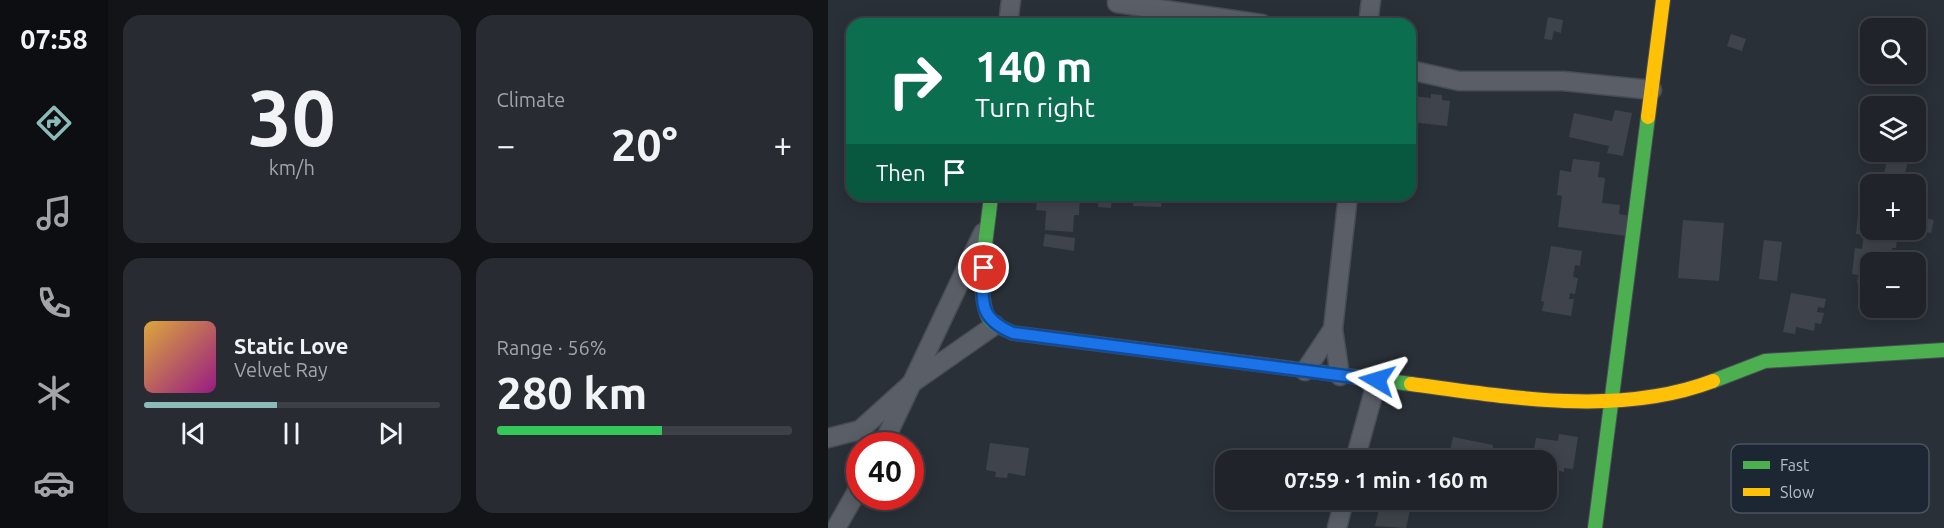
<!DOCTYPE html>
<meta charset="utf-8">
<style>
body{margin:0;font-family:Ubuntu,sans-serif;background:#282c32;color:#f1f3f6;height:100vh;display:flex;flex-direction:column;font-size:22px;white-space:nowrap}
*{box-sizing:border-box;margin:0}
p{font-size:20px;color:#a2a4a8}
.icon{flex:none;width:33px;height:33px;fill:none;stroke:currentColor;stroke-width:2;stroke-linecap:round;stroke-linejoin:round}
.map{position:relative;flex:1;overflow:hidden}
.details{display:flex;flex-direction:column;gap:15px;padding:15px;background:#121417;width:720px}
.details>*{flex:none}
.guide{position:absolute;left:18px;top:18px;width:570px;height:183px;border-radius:18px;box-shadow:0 3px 15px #0003,0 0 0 2px #3d4147;background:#0b6e4f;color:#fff;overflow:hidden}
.buttons{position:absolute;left:1032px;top:18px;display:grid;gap:12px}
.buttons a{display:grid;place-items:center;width:66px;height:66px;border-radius:12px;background:#20242a;box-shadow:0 3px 15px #0003,0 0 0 2px #3d4147;font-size:30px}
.speed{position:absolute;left:18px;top:432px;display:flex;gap:12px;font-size:30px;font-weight:700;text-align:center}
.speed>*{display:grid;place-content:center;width:78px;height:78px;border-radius:50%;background:#20242a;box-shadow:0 3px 15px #0003,0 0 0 2px #3d4147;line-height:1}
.speed .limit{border:9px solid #d22;background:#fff;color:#111}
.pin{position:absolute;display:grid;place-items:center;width:51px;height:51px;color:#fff;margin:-26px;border:3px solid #fff;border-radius:50%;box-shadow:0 2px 6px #0007}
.me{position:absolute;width:66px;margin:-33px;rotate:277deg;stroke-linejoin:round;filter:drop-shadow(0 0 4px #0008)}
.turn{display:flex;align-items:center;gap:21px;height:126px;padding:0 30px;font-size:27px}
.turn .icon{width:78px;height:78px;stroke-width:2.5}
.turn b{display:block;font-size:42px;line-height:51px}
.then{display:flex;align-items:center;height:57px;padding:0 30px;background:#0003;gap:12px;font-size:22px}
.big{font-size:45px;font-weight:600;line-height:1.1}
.details .tile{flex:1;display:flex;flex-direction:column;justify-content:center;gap:9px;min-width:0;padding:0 21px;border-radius:18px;background:#282c32}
.details .dial{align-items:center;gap:0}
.dial b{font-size:78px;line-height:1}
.song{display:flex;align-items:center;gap:18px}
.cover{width:72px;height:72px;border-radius:9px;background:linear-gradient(135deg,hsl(40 70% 55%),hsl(310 70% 35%))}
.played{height:6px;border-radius:3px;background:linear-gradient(90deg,#8bbbb9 45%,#3d4147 45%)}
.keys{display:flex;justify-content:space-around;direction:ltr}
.heat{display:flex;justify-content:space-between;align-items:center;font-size:33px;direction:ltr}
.charge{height:9px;border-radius:4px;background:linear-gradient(90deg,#34c759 56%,#3d4147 0)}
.details .tiles{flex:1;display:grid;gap:15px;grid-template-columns:repeat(2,1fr)}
.trip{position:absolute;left:387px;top:450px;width:342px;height:60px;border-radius:18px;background:#20242a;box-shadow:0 3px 15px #0003,0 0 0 2px #3d4147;font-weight:600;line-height:60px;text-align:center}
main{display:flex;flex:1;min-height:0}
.menu{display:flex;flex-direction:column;width:108px;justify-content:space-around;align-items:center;background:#0d0e11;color:#a2a4a8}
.menu .icon{width:42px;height:42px}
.menu .selected{color:#8bbbb9}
.menu b{font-size:27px;color:#f1f3f6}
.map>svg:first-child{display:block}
.building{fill:#3f444c}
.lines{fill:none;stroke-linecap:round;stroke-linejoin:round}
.street-casing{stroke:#484c55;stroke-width:21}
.fast-casing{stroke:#484c55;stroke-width:16}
.slow-casing{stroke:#484c55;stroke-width:16}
.street{stroke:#5a5e66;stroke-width:18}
.fast{stroke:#4caf50;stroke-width:14}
.slow{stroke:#ffc107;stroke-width:14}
.route-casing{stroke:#114b97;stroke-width:15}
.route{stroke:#1a73e8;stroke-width:10}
.key{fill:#1d2633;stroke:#4a5360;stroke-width:1.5}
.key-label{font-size:16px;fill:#b4bcc9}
</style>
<main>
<nav class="menu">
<b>07:58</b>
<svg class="icon selected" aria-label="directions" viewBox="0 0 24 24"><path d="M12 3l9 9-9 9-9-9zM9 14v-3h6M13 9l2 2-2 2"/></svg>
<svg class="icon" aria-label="music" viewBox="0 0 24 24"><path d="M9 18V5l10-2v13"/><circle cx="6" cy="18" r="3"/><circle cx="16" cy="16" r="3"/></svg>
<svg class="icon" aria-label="phone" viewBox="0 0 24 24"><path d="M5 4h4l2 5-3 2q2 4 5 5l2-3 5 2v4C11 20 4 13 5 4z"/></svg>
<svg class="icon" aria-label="climate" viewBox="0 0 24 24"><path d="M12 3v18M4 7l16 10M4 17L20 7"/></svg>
<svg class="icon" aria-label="car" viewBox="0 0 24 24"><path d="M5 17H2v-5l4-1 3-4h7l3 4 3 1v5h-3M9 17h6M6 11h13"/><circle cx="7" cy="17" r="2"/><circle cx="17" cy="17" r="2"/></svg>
</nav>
<section class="details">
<div class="tiles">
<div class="tile dial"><b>30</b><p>km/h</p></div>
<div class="tile"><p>Climate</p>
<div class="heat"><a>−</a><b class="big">20°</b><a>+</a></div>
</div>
<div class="tile">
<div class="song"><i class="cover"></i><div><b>Static Love</b><p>Velvet Ray</p></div></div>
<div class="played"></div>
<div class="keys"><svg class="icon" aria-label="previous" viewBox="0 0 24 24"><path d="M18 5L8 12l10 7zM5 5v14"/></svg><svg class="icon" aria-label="pause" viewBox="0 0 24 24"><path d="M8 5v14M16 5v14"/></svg><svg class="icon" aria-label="next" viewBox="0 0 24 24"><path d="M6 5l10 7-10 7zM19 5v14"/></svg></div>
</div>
<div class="tile"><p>Range · 56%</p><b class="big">280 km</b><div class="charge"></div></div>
</div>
</section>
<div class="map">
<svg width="1116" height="528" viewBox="0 0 1116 528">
<rect width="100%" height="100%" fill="#2a3038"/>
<g class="building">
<polygon points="720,17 735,20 733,33 726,31 724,40 716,39"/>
<polygon points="903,34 918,39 914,51 899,46"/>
<polygon points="603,94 614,95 614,100 622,101 619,126 582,122 584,96 603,98"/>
<polygon points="787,110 804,113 795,156 779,153 781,146 741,137 746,113 784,121"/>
<polygon points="1061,152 1082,152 1075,182 1055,178"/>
<polygon points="745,159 772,162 770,177 777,178 774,203 792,205 791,214 802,216 799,236 730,227 734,196 729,195 732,170 743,172"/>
<polygon points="209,195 252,196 251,215 246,215 245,232 217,230 218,211 208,210"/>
<polygon points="271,195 284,195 283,208 270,207"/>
<polygon points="306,195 334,195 333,207 305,206"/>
<polygon points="1037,205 1042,206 1042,230 1070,230 1068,248 1064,248 1062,262 1042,262 1042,285 1029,283 1030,275 1024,274 1027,248 1034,249 1036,235 1028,234 1030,216 1036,217"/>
<polygon points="1088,216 1106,220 1103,233 1088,230"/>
<polygon points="855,220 896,223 891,281 850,278"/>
<polygon points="217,234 247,238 246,251 215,246"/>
<polygon points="936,240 954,242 949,281 931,279"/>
<polygon points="723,246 754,251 752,266 747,265 745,277 750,278 747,294 742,293 741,299 746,299 743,316 714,311 716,302 713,301"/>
<polygon points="963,293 998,299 996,308 990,307 989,312 996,313 993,324 987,323 986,331 968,327 967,334 955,332"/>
<polygon points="731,434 750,437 745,469 736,468 736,472 727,470 727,467 718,465 718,460 704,460 708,438 730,441"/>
<polygon points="625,437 665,445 664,454 676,456 675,460 620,460"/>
<polygon points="162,443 201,448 197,476 180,473 179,478 167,477 168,472 158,470"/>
<polygon points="567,503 583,506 578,528 547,526 552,505 566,508"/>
</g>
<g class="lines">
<defs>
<g id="street">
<polyline points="289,3 434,24"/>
<polyline points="180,24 183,0"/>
<polyline points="540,24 543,0"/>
<polyline points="582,70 631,81 735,81 824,90"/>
<polyline points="477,371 505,329"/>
<polyline points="512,376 505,329 520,195"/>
<polyline points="0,438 32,430 84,383 167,325"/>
<polyline points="54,446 155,233"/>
<polyline points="527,460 549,380"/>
<polyline points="8,528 32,486"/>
<polyline points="509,528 516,500"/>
</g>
<g id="fast">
<path d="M163 195C161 223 146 295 161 318 167 326 177 329 185 333L583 384"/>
<polyline points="885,381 937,361 1116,350"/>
<polyline points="767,528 820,117"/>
</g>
<g id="slow">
<polyline points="820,117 835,0"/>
<path d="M583 384C681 397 790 417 885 381"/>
</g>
</defs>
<use href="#street" class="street-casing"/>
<use href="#fast" class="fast-casing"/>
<use href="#slow" class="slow-casing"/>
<use href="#street" class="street"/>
<use href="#fast" class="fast"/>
<use href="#slow" class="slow"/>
</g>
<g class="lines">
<defs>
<path id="route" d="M156 268C154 302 150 318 185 333L549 380"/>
</defs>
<use href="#route" class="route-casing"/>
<use href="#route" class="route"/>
</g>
<rect x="903" y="444" width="198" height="69" rx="9" class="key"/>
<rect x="915" y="461" width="27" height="8" fill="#4caf50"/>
<rect x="915" y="488" width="27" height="8" fill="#ffc107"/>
<g class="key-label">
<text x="952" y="471">Fast</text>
<text x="952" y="498">Slow</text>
</g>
</svg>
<div class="buttons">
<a><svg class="icon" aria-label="search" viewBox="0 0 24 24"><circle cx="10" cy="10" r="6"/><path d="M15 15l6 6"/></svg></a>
<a><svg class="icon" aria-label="layers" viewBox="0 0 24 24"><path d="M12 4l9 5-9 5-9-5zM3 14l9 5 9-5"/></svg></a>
<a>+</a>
<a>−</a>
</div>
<div class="speed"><div class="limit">40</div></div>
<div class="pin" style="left:156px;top:268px;background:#d93025"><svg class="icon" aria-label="arrive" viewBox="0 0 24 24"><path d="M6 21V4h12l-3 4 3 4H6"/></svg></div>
<svg class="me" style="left:549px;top:380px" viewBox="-20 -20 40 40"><path d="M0-17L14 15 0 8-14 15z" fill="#1a73e8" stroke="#fff" stroke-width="4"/></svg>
<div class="trip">07:59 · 1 min · 160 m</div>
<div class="guide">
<div class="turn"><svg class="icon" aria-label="right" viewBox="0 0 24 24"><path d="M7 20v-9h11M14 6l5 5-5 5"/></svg><div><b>140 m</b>Turn right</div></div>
<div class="then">Then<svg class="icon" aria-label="arrive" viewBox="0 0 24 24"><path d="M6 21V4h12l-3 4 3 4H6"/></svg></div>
</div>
</div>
</main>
